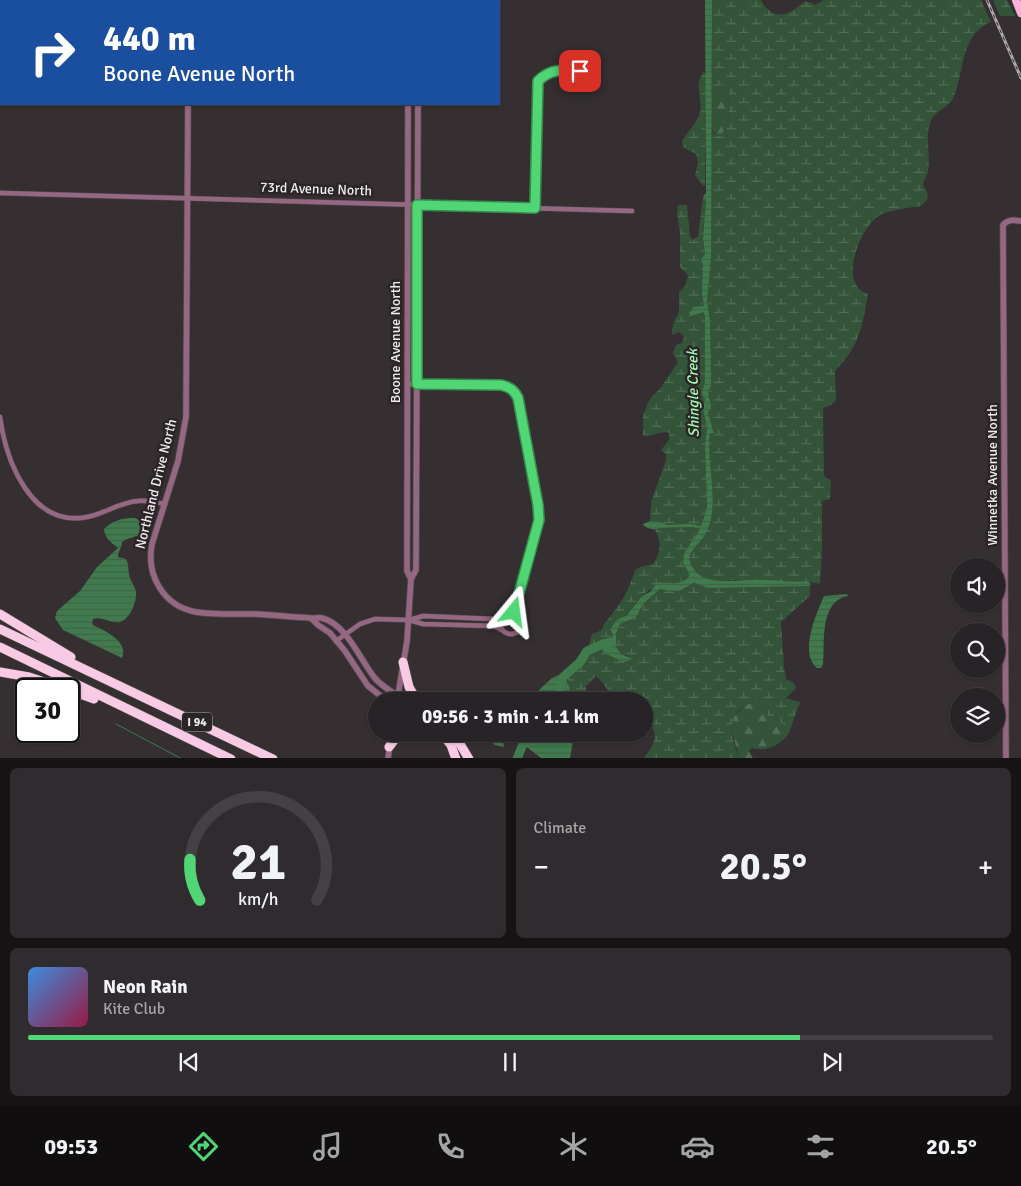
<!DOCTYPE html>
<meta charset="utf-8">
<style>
body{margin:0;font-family:Signika,sans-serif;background:#302b2e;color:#f1f3f6;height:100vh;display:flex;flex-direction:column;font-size:19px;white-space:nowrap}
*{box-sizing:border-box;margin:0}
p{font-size:16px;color:#a5a4a7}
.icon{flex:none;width:28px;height:28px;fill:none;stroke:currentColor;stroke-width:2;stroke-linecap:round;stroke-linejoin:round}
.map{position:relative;height:758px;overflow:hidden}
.drawer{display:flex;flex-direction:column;gap:10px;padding:10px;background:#161315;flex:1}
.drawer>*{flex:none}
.guide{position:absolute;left:0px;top:0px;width:500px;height:105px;box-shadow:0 1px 4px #0004,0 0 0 1px #444043;background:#1a4fa0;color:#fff;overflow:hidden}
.tools{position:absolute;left:950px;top:558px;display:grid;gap:10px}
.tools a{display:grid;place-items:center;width:55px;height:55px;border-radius:50%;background:#282326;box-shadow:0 1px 4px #0004,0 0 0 1px #444043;font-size:25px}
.speed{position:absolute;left:15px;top:678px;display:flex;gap:10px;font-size:25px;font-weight:700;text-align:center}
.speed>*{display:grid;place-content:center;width:65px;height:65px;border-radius:50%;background:#282326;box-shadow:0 1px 4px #0004,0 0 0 1px #444043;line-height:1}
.speed .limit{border:2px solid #111;border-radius:8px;background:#fff;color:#111}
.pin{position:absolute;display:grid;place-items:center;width:42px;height:42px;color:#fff;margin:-21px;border-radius:10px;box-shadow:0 2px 8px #0006}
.me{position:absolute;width:55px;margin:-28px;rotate:16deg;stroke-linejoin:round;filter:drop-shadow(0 0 4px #0008)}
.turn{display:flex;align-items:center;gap:18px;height:105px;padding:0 20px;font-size:22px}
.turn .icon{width:65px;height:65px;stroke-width:2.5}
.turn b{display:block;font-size:35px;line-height:42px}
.big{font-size:38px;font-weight:700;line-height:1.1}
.drawer .card{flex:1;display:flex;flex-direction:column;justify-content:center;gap:8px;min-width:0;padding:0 18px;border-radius:8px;background:#302b2e}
.drawer .dial{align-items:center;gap:0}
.dial svg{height:130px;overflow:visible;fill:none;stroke:#444043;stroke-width:7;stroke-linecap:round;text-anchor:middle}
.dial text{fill:#f1f3f6;stroke:none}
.song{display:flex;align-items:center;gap:15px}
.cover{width:60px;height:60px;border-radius:8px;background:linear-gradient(135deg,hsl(210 70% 55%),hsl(340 70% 35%))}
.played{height:5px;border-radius:2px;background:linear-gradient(90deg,#50d674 80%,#444043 80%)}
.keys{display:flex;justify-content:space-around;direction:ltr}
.heat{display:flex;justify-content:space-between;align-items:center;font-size:28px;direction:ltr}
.drawer .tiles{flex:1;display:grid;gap:10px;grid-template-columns:1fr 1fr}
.card:last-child{grid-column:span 2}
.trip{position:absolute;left:368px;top:692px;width:285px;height:50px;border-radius:25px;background:#282326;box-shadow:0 1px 4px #0004,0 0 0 1px #444043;font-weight:700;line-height:50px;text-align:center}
.dock{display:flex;height:80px;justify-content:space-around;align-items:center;background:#100e0f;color:#a5a4a7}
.dock .icon{width:35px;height:35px}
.dock .active{color:#50d674}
.dock b{font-size:22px;color:#f1f3f6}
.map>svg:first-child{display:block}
.forest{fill:url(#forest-firs)}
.wetland{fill:url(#wetland-marsh)}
.water{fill:url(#water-rules)}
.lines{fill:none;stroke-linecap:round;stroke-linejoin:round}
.stream{stroke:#3f7b4c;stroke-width:1}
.river{stroke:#3f7b4c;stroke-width:9}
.minor-casing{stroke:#534d50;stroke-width:5.5}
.tertiary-casing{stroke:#534d50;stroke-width:7}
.trunk-casing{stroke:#534d50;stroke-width:9}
.motorway-casing{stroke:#534d50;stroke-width:10}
.minor{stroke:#966782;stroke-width:4.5}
.tertiary{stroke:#966782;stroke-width:5.5}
.trunk{stroke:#fab2dc;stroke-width:8}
.motorway{stroke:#f9cae4;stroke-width:9}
.rail-casing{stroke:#aea9ac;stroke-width:3}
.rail{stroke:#2b2528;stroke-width:1;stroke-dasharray:4;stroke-linecap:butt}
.route-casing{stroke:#348b4b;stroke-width:12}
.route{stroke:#50d674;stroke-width:9}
.labels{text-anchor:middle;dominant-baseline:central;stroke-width:5;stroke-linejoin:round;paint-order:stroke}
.shield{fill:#2b2528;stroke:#b4b0b2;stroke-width:1}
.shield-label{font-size:12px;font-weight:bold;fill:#efebed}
.street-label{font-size:14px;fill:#efebed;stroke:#2b2528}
.water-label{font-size:15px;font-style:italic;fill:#a1f8b1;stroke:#2b2528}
</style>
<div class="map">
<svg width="1021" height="759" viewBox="0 0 1021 759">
<defs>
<pattern id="forest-firs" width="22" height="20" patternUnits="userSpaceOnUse" patternTransform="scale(1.25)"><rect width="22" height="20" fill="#335439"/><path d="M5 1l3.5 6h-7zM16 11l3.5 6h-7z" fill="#516d56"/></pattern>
<pattern id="wetland-marsh" width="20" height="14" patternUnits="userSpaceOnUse" patternTransform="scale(1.25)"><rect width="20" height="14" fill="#335439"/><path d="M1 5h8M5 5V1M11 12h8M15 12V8" fill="none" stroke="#516d56"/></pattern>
<pattern id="water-rules" width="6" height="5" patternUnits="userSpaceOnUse" patternTransform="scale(1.25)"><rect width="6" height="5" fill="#3f7b4c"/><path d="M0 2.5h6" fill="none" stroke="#44604a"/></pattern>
</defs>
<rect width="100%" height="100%" fill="#352f32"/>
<g class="forest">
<path d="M722 85 729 89C728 102 732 128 719 136 705 130 711 104 712 92Z"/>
<path d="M756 702 762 705 768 716C779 718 783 725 789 733 780 746 766 752 752 748L749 751 753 758H739L732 732V718L747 704Z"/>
</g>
<g class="wetland">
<path d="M712 0H761C769 16 783 19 798 7 800 6 801 3 804 2 807 1 812 3 815 5L824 0H981L991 22C959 35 965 73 953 98 948 109 935 109 930 123 925 139 931 156 928 172 926 178 923 180 923 186 930 194 929 199 921 206 909 208 885 210 876 218 859 231 838 285 868 294 862 328 860 345 835 371L836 400 831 405 823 408 824 475 827 479 831 480 830 499 822 501V549L820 584C806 581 802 583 789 583 772 581 756 580 739 580 728 580 715 582 704 578 696 575 691 565 689 557L712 510 709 445 710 433 714 432 708 413 710 397 708 390 710 320 707 301 711 258V128L714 134 719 136C732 128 728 102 729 89L722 85 712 92Z"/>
<polygon points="993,0 1007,0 1015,16 1000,16"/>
<path d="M704 71 706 76 705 185 703 186 695 175 698 162 696 154 684 148 682 142C687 131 697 125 700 112 703 95 693 86 704 71Z"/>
<path d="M703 197 706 199 703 239 705 255 702 294 704 306 700 307 697 314 704 312 705 320V381L702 393 706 400 702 407 707 426 705 445 707 508 701 526C691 524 682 525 671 525 664 525 658 522 650 521L651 502 666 460V454L661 450 669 440V433C660 430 652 438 643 435V416L648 403 652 396 660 389 678 362 673 353 676 345 682 343 684 337 680 332 672 335 673 324 679 312V292L685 286 688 275 680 267V233L677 213 678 205H687L690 236 693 240 698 236Z"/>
<path d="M691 527 700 529 684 553 683 563 690 575C682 585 673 585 662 582 656 586 646 592 642 596 636 601 632 610 626 615 620 620 616 622 610 628L613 635 611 640 588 649 592 634 598 632 604 627 603 625C618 608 629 592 635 570L640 567 653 564C661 553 662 541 655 530L660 528Z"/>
<path d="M695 583 708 588 810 586V596L781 622 784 667 786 679 794 683 796 688 786 698 800 702 789 733C783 725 779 718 768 716L762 705 756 702C724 710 730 734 739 758H644C651 748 660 738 651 726L644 724V701H616L602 682 596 676 586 686 587 701H569C571 691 566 684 568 676L574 673 588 654 602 647 603 652 630 657 621 654 616 647V634L620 624 640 612 645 602 660 589C667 590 675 592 683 590 687 588 690 585 695 583Z"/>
</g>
<g class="water">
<path d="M705 0H712L711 258 707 301 710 320 711 386 708 390 711 406 708 413 714 433H710C706 464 720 503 707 531 702 541 693 547 689 557 691 566 696 575 705 578 723 584 745 579 764 580 779 580 792 583 807 581L811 584 810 586 708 588 694 583 680 591H670L660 589 645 602 636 617 620 624 616 634V647L621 654 633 659 623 662 603 652 601 643 611 640 613 635 610 629 617 620 627 615 642 596 650 592 657 583C670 581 680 588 690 575L683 563 684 553 700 529 691 527 660 528C654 531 648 529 643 525V524L650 521 660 522 668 525 690 524 701 526 707 508 705 445 707 426 702 407 705 400 702 393 705 381V320L704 312 688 317 693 307 704 306 702 294 703 264 701 260 705 254 703 239 706 199 703 197 706 193Z"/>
<path d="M135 518 141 521 145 528 144 533C136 537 129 537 122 542 122 548 118 551 118 557L126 559C129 564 128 569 129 574 130 581 135 586 136 592 137 602 130 619 120 622 111 624 102 616 93 619L92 623 93 625C105 631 129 641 122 658L63 630 55 618 57 611 80 591 97 567 118 548C111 542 105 539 104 529 113 520 123 518 135 518Z"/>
<path d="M847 594 848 596C819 601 825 643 823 664L821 668H817C799 653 816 614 824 596Z"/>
<path d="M559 675C570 680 571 690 569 701H527L552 678Z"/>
<polygon points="492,734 513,734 506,737 503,742 504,747 495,745 491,742 490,738"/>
<polygon points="523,734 574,734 570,758 541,758 523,744"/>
</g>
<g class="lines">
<polyline class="stream" points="116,724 182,759"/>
<g class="river">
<polyline points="557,701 563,677 580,662 587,651 603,644 612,642"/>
<polyline points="517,759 523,744 531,741 535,734"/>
</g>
<defs>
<g id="minor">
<polyline points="0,193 632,211"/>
<path d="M535 208 538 81C551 69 564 70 580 71"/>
<path d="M408 384 501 385C506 386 511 387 515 391 521 399 537 497 539 513 538 543 522 583 514 613"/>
<path d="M0 417C6 461 31 528 87 517 104 514 120 502 138 501 147 500 155 502 164 504"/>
<circle cx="511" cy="623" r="11"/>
<polyline points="410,620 423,616 493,619 503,615"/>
<polyline points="336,641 360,624 375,619 409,620 423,624 494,626 502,630"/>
</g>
<g id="tertiary">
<polyline points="189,1 189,0"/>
<polyline points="409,1 409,0"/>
<polyline points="418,1 418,0"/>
<path d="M188 104 186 417 178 461 152 544C146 575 163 606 196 612 215 615 235 614 253 614 273 615 291 617 310 618 314 619 318 617 322 618 346 624 360 659 374 677 380 685 389 690 398 696"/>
<polyline points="408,104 407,571 411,579"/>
<polyline points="312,619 318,625 330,633 345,651 368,686 387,701"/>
<polyline points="397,701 407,641 411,579 416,570 418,104"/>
<polyline points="388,759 391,734"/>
<path d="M1006 759 1003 225C1008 219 1014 220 1021 221"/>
</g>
<polyline id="trunk" points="1016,0 1021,13"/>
<g id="motorway">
<polyline points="0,614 71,657"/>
<polyline points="0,629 273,759"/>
<polyline points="0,647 231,759"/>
<polyline points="403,662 409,687 417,701"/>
<polyline points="0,672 29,677 66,689"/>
<polyline points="69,690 94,699"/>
<polyline points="398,696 408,701"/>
<polyline points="442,734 451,745 456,759"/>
<polyline points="454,734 469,759"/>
<polyline points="389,747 399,734"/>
</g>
</defs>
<use href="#minor" class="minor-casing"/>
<use href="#tertiary" class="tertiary-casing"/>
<use href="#trunk" class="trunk-casing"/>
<use href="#motorway" class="motorway-casing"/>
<use href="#minor" class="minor"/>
<use href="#tertiary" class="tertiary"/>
<use href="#trunk" class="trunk"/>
<use href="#motorway" class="motorway"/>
<defs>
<polyline id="rail" points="987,0 1021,78"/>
</defs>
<use href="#rail" class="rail-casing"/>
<use href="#rail" class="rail"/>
</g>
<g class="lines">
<defs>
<path id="route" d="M514 612 539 520 538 505 518 398C514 390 510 387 501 385L417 384V205L535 208 538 81C551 68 564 70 580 71"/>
</defs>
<use href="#route" class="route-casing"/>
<use href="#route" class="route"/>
</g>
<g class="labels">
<rect class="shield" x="182" y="712.5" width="30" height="19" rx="4"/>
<g class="shield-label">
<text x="197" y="722">I 94</text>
</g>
<g class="street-label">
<text transform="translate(316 189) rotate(2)">73rd Avenue North</text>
<text transform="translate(395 342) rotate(-90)">Boone Avenue North</text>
<text transform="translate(992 475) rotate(-90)">Winnetka Avenue North</text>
<text transform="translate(156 484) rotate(-76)">Northland Drive North</text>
</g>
<g class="water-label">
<text transform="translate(693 393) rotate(-91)">Shingle Creek</text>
</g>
</g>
</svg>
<div class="tools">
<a><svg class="icon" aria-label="sound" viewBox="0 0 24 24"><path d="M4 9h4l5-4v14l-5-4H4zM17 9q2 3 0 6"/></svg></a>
<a><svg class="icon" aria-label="search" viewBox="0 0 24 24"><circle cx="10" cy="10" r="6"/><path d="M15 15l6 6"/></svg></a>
<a><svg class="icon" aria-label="layers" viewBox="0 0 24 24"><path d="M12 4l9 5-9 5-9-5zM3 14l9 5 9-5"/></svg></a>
</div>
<div class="speed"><div class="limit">30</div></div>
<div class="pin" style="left:580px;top:71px;background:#d93025"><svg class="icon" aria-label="arrive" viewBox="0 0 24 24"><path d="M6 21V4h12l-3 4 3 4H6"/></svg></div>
<svg class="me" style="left:514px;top:612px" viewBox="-20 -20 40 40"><path d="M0-17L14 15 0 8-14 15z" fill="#50d674" stroke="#fff" stroke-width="4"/></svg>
<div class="trip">09:56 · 3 min · 1.1 km</div>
<div class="guide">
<div class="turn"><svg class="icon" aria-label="right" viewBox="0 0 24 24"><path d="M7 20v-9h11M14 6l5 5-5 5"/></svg><div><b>440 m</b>Boone Avenue North</div></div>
</div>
</div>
<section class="drawer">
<div class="tiles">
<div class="card dial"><svg viewBox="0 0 100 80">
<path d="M14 69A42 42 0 1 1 86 69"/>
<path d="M14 69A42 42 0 0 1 8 44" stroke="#50d674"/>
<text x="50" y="56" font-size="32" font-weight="700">21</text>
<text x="50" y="72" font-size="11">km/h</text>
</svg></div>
<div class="card"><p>Climate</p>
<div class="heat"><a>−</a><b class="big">20.5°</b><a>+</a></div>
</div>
<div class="card">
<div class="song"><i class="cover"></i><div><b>Neon Rain</b><p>Kite Club</p></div></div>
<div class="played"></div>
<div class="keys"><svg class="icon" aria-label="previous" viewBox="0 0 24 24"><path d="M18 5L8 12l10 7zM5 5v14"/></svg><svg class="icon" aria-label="pause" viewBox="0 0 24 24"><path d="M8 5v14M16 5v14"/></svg><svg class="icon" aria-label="next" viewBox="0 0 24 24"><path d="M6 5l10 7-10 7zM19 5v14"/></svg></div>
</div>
</div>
</section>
<nav class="dock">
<b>09:53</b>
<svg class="icon active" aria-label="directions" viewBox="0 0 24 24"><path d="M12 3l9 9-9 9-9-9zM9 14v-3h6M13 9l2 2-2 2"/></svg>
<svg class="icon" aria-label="music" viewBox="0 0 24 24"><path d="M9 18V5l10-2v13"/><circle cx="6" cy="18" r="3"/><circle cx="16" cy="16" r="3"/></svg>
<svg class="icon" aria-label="phone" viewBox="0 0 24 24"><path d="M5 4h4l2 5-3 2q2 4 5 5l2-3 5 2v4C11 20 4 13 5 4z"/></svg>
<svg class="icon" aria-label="climate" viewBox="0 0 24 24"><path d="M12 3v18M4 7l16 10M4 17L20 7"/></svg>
<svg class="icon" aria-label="car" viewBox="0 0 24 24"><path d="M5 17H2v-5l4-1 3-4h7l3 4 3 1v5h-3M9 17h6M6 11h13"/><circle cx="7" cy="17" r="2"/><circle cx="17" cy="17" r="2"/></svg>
<svg class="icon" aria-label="filters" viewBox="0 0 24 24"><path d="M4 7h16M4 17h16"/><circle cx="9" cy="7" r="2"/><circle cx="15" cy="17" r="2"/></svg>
<b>20.5°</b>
</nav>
